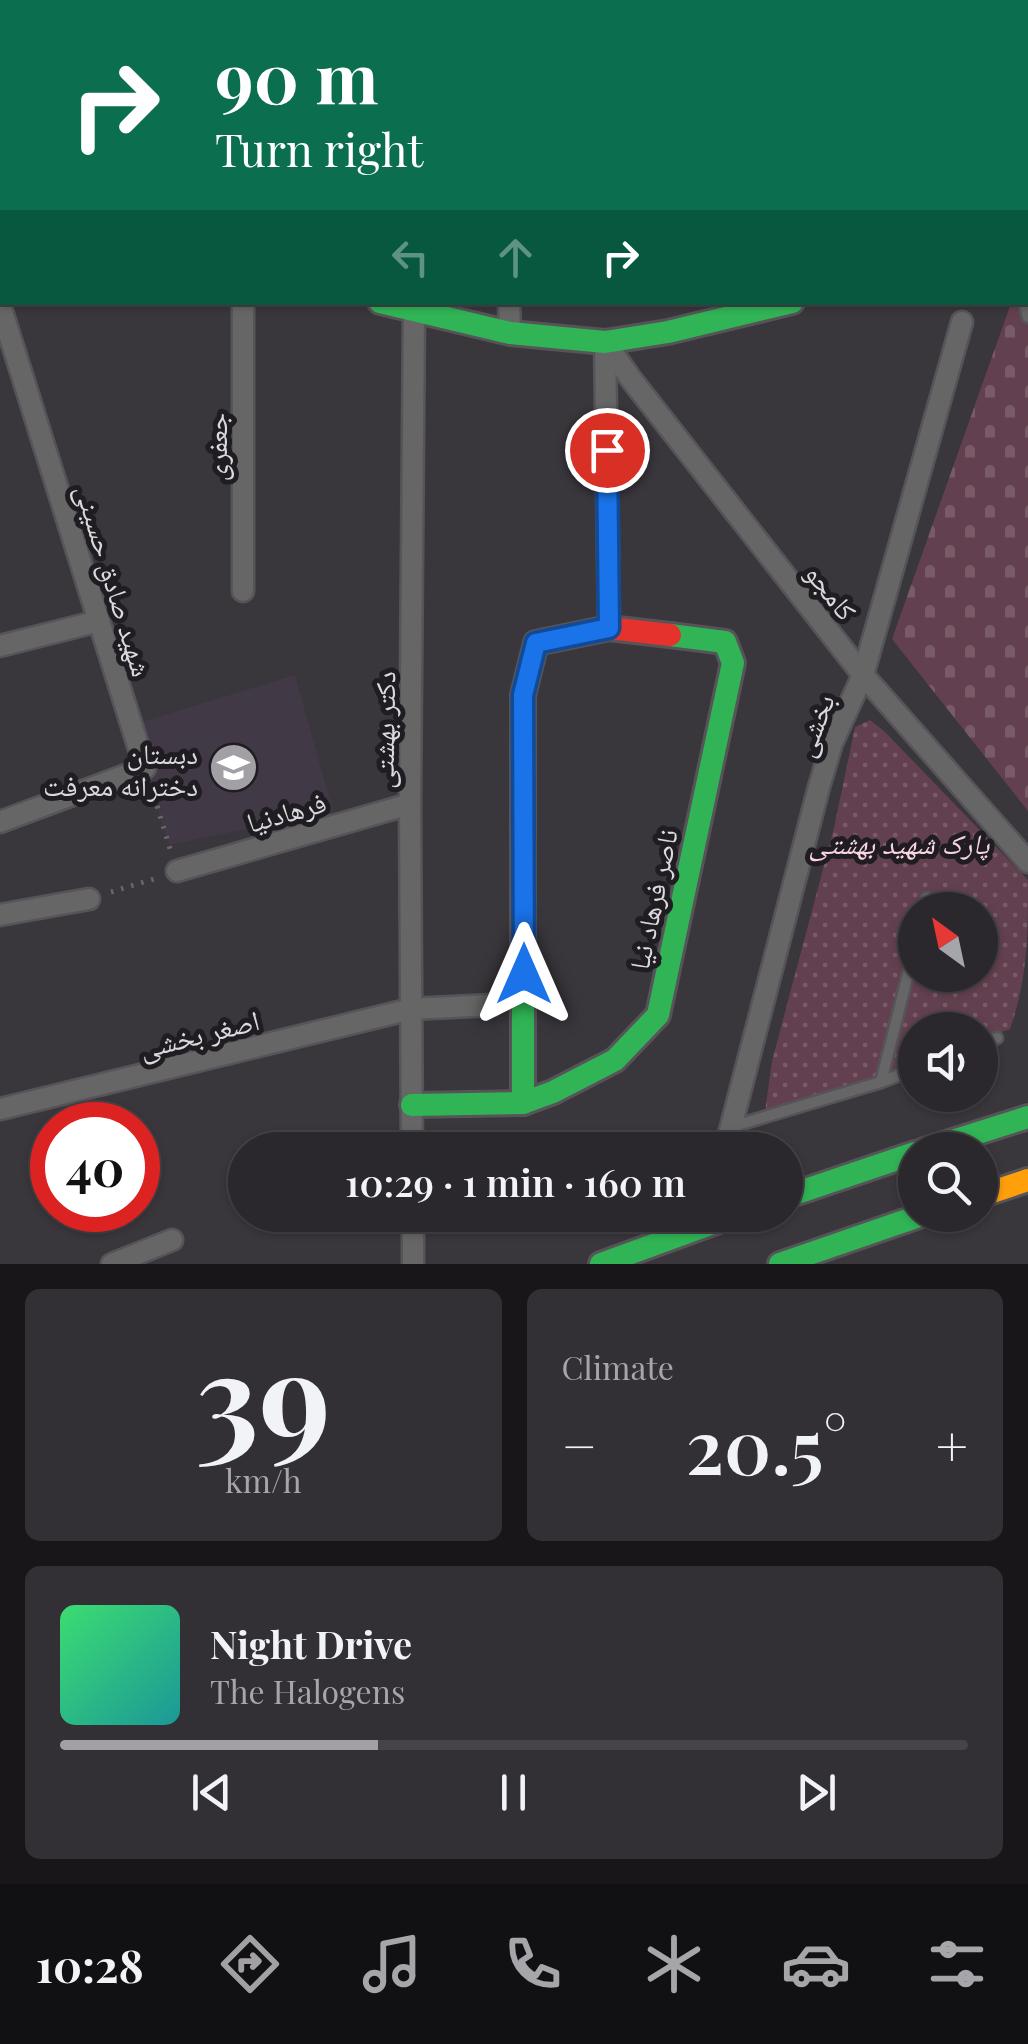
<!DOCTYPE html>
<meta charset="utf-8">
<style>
body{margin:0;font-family:"Playfair Display","Noto Naskh Arabic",serif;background:#333035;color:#f1f3f6;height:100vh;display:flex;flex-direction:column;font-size:38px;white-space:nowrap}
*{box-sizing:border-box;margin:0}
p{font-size:32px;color:#a6a6aa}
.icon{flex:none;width:55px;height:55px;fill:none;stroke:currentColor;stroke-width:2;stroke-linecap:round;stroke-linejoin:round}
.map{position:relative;height:1264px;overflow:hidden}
.side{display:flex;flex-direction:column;gap:25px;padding:25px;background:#181619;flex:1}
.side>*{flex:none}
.hud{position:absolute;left:0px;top:0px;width:1030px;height:305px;box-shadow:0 2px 8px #0004,0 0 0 2px #474449;background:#0b6e4f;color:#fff;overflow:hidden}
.needle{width:65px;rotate:327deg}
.controls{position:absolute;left:898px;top:892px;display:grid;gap:20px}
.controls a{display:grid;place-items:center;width:100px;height:100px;border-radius:50%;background:#2b282d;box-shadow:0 2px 8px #0004,0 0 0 2px #474449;font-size:50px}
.speed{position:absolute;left:30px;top:1102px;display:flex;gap:20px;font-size:50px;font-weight:700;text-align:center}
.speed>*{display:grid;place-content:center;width:130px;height:130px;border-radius:50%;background:#2b282d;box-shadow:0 2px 8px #0004,0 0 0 2px #474449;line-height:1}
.speed .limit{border:15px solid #d22;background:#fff;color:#111}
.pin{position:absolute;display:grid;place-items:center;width:85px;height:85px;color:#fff;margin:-42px;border:5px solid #fff;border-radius:50%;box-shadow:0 2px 10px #0007}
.me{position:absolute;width:110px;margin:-55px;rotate:0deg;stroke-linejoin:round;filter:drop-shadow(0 0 8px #0008)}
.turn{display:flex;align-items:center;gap:35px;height:210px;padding:0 50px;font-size:45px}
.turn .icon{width:130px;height:130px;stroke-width:2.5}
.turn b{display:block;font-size:70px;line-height:85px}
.lanes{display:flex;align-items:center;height:95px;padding:0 50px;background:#0003;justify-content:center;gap:50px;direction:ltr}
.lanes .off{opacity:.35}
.big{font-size:75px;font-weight:600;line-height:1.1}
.side .tile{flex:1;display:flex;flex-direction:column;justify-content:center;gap:15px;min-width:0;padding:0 35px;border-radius:15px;background:#333035}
.side .dial{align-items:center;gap:0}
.dial b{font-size:130px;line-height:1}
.song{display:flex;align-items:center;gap:30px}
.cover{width:120px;height:120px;border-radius:15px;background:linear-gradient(135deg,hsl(140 70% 55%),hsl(180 70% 35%))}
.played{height:10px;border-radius:5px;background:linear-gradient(90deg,#a29fa5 35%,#474449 35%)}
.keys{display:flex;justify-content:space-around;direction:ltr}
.heat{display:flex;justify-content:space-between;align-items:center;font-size:55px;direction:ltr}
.side .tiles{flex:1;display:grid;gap:25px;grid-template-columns:1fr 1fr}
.tile:last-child{grid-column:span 2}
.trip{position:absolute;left:228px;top:1132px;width:575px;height:100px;border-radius:50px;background:#2b282d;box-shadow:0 2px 8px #0004,0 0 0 2px #474449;font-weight:600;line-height:100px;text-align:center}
.menu{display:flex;height:160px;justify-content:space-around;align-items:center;background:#111012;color:#a6a6aa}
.menu .icon{width:70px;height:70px}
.menu .current{color:#a29fa5}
.menu b{font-size:45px;color:#f1f3f6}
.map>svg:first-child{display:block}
.built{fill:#413946}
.cemetery{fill:url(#cemetery-stones)}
.park{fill:url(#park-dots);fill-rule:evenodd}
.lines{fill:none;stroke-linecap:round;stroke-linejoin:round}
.lane-casing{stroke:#565458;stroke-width:15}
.street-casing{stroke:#565458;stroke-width:25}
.fast-casing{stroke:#565458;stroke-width:28}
.slow-casing{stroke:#565458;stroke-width:28}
.jam-casing{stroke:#565458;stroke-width:28}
.path{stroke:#686669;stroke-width:5;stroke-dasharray:2.5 8;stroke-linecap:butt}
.lane{stroke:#666667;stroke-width:10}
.street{stroke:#666667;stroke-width:20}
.fast{stroke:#30b455;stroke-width:22}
.slow{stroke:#ff9f0a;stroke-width:22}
.jam{stroke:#e5322d;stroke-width:22}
.route-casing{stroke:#114b97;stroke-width:25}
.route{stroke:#1a73e8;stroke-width:18}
.labels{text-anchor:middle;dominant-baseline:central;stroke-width:10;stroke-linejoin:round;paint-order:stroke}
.street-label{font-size:28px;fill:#dbd8de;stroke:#1f1d21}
.poi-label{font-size:28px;fill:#dbd8de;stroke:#1f1d21;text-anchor:end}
.park-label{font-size:28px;font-style:italic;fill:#f9d4e2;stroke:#1f1d21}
</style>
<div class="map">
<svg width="1028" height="1264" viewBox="0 0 1028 1264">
<defs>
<pattern id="cemetery-stones" width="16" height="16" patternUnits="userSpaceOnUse" patternTransform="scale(2.5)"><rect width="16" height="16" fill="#63404f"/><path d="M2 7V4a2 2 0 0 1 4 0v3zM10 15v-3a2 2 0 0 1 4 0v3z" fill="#795b68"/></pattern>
<pattern id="park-dots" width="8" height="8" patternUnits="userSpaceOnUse" patternTransform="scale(2.5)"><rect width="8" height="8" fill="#63404f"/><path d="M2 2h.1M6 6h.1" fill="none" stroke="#795b68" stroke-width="1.8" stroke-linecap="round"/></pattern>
</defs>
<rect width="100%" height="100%" fill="#39363c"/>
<polygon class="built" points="295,675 333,811 169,845 131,725"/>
<polygon class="cemetery" points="1028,302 1028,811 892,639 1010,306"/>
<path class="park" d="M870 720 885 732 1028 880C1028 936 1028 977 1010 1029L980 1039V1030H915V1062L764 1119 772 1061 834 828 855 727ZM915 910H980V975H915Z"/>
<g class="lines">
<defs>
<g id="lane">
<polyline points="1024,302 1028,317"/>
<polyline points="924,910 927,898"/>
<polyline points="980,1045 997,1038"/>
<polyline points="881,1082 915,946"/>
<polyline points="731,1127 881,1082 915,1069"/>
</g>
<g id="street">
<polyline points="255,0 256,2"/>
<polyline points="494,0 494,2"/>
<polyline points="509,302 510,333"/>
<polyline points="0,305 145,768 0,822"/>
<polyline points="605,342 631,379 863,675 1028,862"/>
<polyline points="605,342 609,628"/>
<polyline points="243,591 243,302"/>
<polyline points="0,646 99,621"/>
<polyline points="177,871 410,804"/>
<polyline points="0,915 89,899"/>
<polyline points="0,1109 411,1009 492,1005"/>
<polyline points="412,1150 410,804 414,310"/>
<polyline points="725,1150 819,787 832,743 863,675 962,322"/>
<polyline points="413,1215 413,1264"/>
<polyline points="112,1264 172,1240"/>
</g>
<g id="fast">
<polyline points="380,302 510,333 605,342 668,332 792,302"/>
<polyline points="523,945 523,1103"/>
<polyline points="412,1105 523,1103 553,1092 615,1060 658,1015 733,663 725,642 670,635"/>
<polyline points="924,1150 1028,1117"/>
<polyline points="785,1197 915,1153"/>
<polyline points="601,1264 735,1215"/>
<polyline points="780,1264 922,1215"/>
</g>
<g id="slow">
<polyline points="864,0 866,2"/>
<polyline points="0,210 2,210"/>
<polyline points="980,1196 1028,1180"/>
</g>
<g id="jam">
<polyline points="766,0 766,2"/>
<polyline points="523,945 523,695 536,643 609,628 670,635"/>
</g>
</defs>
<use href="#lane" class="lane-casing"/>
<use href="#street" class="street-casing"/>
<use href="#fast" class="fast-casing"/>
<use href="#slow" class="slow-casing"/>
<use href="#jam" class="jam-casing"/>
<g class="path">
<polyline points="151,786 171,852"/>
<polyline points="111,892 157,878"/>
</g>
<use href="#lane" class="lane"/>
<use href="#street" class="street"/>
<use href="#fast" class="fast"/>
<use href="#slow" class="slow"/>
<use href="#jam" class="jam"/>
</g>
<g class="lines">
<defs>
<polyline id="route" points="524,974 523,695 536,643 609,628 607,450"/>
</defs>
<use href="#route" class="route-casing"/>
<use href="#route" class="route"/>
</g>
<defs>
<symbol id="school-disc" viewBox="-11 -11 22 22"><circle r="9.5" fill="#a29fa5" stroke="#1f1d21"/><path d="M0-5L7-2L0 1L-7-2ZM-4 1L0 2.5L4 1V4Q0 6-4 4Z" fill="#fff"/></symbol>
</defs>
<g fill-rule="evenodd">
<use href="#school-disc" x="206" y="740" width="55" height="55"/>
</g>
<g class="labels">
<g class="street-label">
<text transform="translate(215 447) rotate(-90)">جعفری</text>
<text transform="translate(115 580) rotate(73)">شهید صادق حسینی</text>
<text transform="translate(832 591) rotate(52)">کامجو</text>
<text transform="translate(813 725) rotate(-69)">بخشی</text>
<text transform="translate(383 730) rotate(-89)">دکتر بهشتی</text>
<text transform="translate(286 811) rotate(-16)">فرهادنیا</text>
<text transform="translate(652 899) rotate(-78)">ناصر فرهاد نیا</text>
<text transform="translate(199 1033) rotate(-14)">اصغر بخشی</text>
</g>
<g class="poi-label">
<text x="198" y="752">دبستان<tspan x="198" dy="32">دخترانه معرفت</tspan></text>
</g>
<g class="park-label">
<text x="899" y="842">پارک شهید بهشتی</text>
</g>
</g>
</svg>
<div class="controls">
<a><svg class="needle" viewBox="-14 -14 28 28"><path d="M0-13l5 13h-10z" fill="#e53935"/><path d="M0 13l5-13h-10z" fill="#a6a6aa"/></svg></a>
<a><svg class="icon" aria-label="sound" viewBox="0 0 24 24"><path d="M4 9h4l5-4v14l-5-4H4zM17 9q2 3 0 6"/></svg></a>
<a><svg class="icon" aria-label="search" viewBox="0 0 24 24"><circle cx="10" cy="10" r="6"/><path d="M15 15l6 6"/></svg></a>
</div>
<div class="speed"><div class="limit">40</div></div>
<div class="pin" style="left:607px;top:450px;background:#d93025"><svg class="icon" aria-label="arrive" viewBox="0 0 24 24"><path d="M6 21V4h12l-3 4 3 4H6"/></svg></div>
<svg class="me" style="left:524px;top:974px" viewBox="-20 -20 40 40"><path d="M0-17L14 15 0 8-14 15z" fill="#1a73e8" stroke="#fff" stroke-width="4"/></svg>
<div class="trip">10:29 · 1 min · 160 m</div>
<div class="hud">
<div class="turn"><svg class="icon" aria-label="right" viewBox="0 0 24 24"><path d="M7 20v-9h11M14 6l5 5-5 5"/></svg><div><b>90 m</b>Turn right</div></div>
<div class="lanes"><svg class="icon off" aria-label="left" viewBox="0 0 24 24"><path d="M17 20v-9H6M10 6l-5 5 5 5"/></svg><svg class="icon off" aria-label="ahead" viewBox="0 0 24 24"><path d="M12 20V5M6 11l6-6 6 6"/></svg><svg class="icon" aria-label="right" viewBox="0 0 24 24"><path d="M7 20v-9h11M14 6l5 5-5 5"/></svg></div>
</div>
</div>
<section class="side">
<div class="tiles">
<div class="tile dial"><b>39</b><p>km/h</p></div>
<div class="tile"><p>Climate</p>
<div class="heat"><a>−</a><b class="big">20.5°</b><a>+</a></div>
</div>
<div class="tile">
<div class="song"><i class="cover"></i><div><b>Night Drive</b><p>The Halogens</p></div></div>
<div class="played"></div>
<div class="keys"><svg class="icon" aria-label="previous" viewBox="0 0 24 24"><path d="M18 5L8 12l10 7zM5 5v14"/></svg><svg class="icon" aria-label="pause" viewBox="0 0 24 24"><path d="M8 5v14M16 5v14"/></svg><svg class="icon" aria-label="next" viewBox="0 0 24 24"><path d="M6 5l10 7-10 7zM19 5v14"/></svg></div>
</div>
</div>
</section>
<nav class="menu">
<b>10:28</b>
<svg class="icon current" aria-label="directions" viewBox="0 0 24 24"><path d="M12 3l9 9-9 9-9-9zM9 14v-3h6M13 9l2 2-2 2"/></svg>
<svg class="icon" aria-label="music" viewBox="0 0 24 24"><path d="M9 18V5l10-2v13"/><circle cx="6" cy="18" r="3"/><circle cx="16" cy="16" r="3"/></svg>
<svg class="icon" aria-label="phone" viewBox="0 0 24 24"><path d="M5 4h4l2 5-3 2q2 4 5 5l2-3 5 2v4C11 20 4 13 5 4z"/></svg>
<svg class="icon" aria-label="climate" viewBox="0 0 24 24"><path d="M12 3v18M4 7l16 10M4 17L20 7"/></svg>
<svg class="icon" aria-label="car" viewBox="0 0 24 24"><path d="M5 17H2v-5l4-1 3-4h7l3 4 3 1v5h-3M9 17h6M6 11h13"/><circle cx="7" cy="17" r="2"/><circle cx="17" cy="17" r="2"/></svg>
<svg class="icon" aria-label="filters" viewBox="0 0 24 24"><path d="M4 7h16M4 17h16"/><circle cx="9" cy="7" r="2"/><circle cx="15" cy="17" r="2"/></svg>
</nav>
